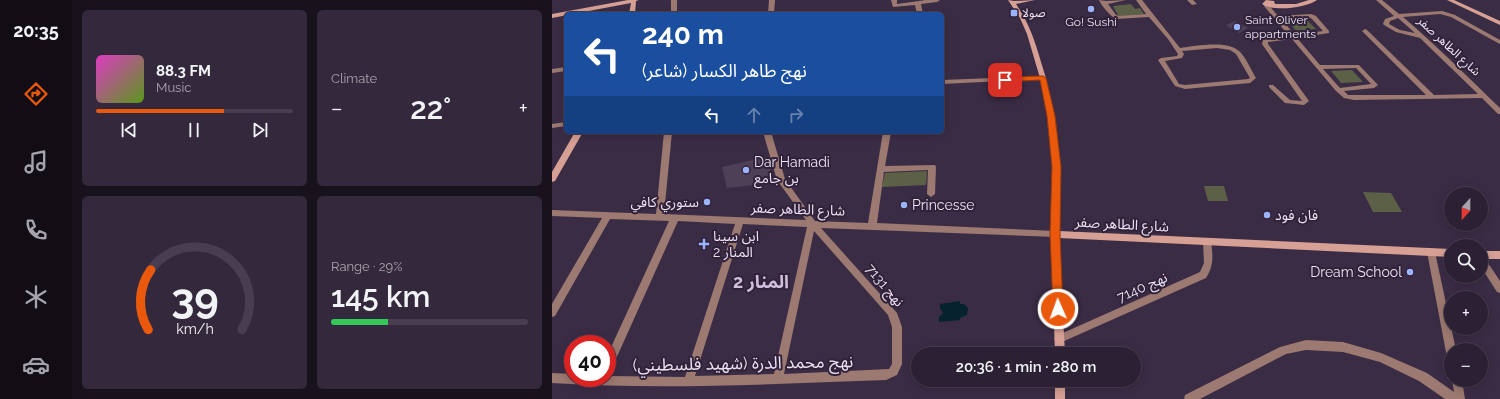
<!DOCTYPE html>
<meta charset="utf-8">
<style>
body{margin:0;font-family:Raleway,"Noto Sans Arabic",sans-serif;background:#34293c;color:#f1f3f6;height:100vh;display:flex;flex-direction:column;font-size:15px;white-space:nowrap}
*{box-sizing:border-box;margin:0}
p{font-size:13px;color:#a6a3ac}
.icon{flex:none;width:22px;height:22px;fill:none;stroke:currentColor;stroke-width:2;stroke-linecap:round;stroke-linejoin:round}
.map{position:relative;flex:1;overflow:hidden}
.sheet{display:flex;flex-direction:column;gap:10px;padding:10px;background:#18121d;width:480px}
.sheet>*{flex:none}
.banner{position:absolute;left:12px;top:12px;width:380px;height:122px;border-radius:6px;box-shadow:0 2px 10px #0003,0 0 0 1px #483e4f;background:#1a4fa0;color:#fff;overflow:hidden}
.needle{width:26px;rotate:201deg}
.buttons{position:absolute;left:892px;top:187px;display:grid;gap:8px}
.buttons a{display:grid;place-items:center;width:44px;height:44px;border-radius:50%;background:#2c2134;box-shadow:0 2px 10px #0003,0 0 0 1px #483e4f;font-size:20px}
.speed{position:absolute;left:12px;top:335px;display:flex;gap:8px;font-size:20px;font-weight:700;text-align:center}
.speed>*{display:grid;place-content:center;width:52px;height:52px;border-radius:50%;background:#2c2134;box-shadow:0 2px 10px #0003,0 0 0 1px #483e4f;line-height:1}
.speed .limit{border:6px solid #d22;background:#fff;color:#111}
.pin{position:absolute;display:grid;place-items:center;width:34px;height:34px;color:#fff;margin:-17px;border-radius:8px;box-shadow:0 2px 6px #0006}
.me{position:absolute;width:44px;margin:-22px;rotate:358deg;stroke-linejoin:round;filter:drop-shadow(0 0 3px #0008)}
.turn{display:flex;align-items:center;gap:14px;height:84px;padding:0 12px;font-size:18px}
.turn .icon{width:52px;height:52px;stroke-width:2.5}
.turn b{display:block;font-size:28px;line-height:34px}
.lanes{display:flex;align-items:center;height:38px;padding:0 12px;background:#0003;justify-content:center;gap:20px;direction:ltr}
.lanes .off{opacity:.35}
.big{font-size:30px;font-weight:600;line-height:1.1}
.sheet .tile{flex:1;display:flex;flex-direction:column;justify-content:center;gap:6px;min-width:0;padding:0 14px;border-radius:6px;background:#34293c}
.sheet .dial{align-items:center;gap:0}
.dial svg{height:104px;overflow:visible;fill:none;stroke:#483e4f;stroke-width:7;stroke-linecap:round;text-anchor:middle}
.dial text{fill:#f1f3f6;stroke:none}
.song{display:flex;align-items:center;gap:12px}
.cover{width:48px;height:48px;border-radius:6px;background:linear-gradient(135deg,hsl(310 70% 55%),hsl(90 70% 35%))}
.played{height:4px;border-radius:2px;background:linear-gradient(90deg,#ea580c 65%,#483e4f 65%)}
.keys{display:flex;justify-content:space-around;direction:ltr}
.heat{display:flex;justify-content:space-between;align-items:center;font-size:22px;direction:ltr}
.charge{height:6px;border-radius:3px;background:linear-gradient(90deg,#34c759 29%,#483e4f 0)}
.sheet .tiles{flex:1;display:grid;gap:10px;grid-template-columns:repeat(2,1fr)}
.trip{position:absolute;left:359px;top:347px;width:230px;height:40px;border-radius:20px;background:#2c2134;box-shadow:0 2px 10px #0003,0 0 0 1px #483e4f;font-weight:600;line-height:40px;text-align:center}
main{display:flex;flex:1;min-height:0}
.dock{display:flex;flex-direction:column;width:72px;justify-content:space-around;align-items:center;background:#120d15;color:#a6a3ac}
.dock .icon{width:28px;height:28px}
.dock .on{color:#ea580c}
.dock b{font-size:18px;color:#f1f3f6}
.map>svg:first-child{display:block}
.green{fill:#5b6047}
.water{fill:#05222e}
.building{fill:#4e4157}
.lines{fill:none;stroke-linecap:round;stroke-linejoin:round}
.street{fill:#9c7971;fill-rule:evenodd}
.secondary{fill:#d7a094;fill-rule:evenodd}
.route{fill:#ea580c;stroke:#983908}
.poi-dot{fill:#9bb5fd;stroke:#31223a;stroke-width:1.5}
.labels{text-anchor:middle;dominant-baseline:central;stroke-width:4;stroke-linejoin:round;paint-order:stroke}
.far-poi-label{font-size:12px;fill:#eae1f1;stroke:#31223a;text-anchor:start}
.far-street-label{font-size:12px;fill:#eae1f1;stroke:#31223a}
.poi-label{font-size:14px;fill:#eae1f1;stroke:#31223a;text-anchor:start}
.street-label{font-size:14px;fill:#eae1f1;stroke:#31223a}
.near-street-label{font-size:17px;fill:#eae1f1;stroke:#31223a}
.district-label{font-size:18px;font-weight:bold;fill:#d0bedd;stroke:#31223a}
</style>
<main>
<nav class="dock">
<b>20:35</b>
<svg class="icon on" aria-label="directions" viewBox="0 0 24 24"><path d="M12 3l9 9-9 9-9-9zM9 14v-3h6M13 9l2 2-2 2"/></svg>
<svg class="icon" aria-label="music" viewBox="0 0 24 24"><path d="M9 18V5l10-2v13"/><circle cx="6" cy="18" r="3"/><circle cx="16" cy="16" r="3"/></svg>
<svg class="icon" aria-label="phone" viewBox="0 0 24 24"><path d="M5 4h4l2 5-3 2q2 4 5 5l2-3 5 2v4C11 20 4 13 5 4z"/></svg>
<svg class="icon" aria-label="climate" viewBox="0 0 24 24"><path d="M12 3v18M4 7l16 10M4 17L20 7"/></svg>
<svg class="icon" aria-label="car" viewBox="0 0 24 24"><path d="M5 17H2v-5l4-1 3-4h7l3 4 3 1v5h-3M9 17h6M6 11h13"/><circle cx="7" cy="17" r="2"/><circle cx="17" cy="17" r="2"/></svg>
</nav>
<section class="sheet">
<div class="tiles">
<div class="tile">
<div class="song"><i class="cover"></i><div><b>88.3 FM</b><p>Music</p></div></div>
<div class="played"></div>
<div class="keys"><svg class="icon" aria-label="previous" viewBox="0 0 24 24"><path d="M18 5L8 12l10 7zM5 5v14"/></svg><svg class="icon" aria-label="pause" viewBox="0 0 24 24"><path d="M8 5v14M16 5v14"/></svg><svg class="icon" aria-label="next" viewBox="0 0 24 24"><path d="M6 5l10 7-10 7zM19 5v14"/></svg></div>
</div>
<div class="tile"><p>Climate</p>
<div class="heat"><a>−</a><b class="big">22°</b><a>+</a></div>
</div>
<div class="tile dial"><svg viewBox="0 0 100 80">
<path d="M14 69A42 42 0 1 1 86 69"/>
<path d="M14 69A42 42 0 0 1 16 23" stroke="#ea580c"/>
<text x="50" y="56" font-size="32" font-weight="700">39</text>
<text x="50" y="72" font-size="11">km/h</text>
</svg></div>
<div class="tile"><p>Range · 29%</p><b class="big">145 km</b><div class="charge"></div></div>
</div>
</section>
<div class="map">
<svg width="948" height="399" viewBox="0 0 948 399">
<rect width="100%" height="100%" fill="#3b2c45"/>
<g class="green">
<polygon points="579,4 583,9 588,8 592,14 567,17 561,6"/>
<polygon points="754,19 764,29 744,31 736,21"/>
<polygon points="800,70 811,82 789,83 779,71"/>
<polygon points="375,171 374,185 330,187 333,173"/>
<polygon points="652,186 672,186 676,201 656,201"/>
<polygon points="811,192 839,193 850,212 821,212"/>
</g>
<polygon class="water" points="408,301 408,304 412,304 416,308 415,315 408,318 408,320 387,322 387,317 391,313 388,308 388,304"/>
<g class="building">
<polygon points="683,21 696,28 687,33 675,26 674,25"/>
<polygon points="214,157 222,183 175,188 170,167"/>
</g>
<g class="lines">
<g class="street">
<rect x="119" y="0" width="6" height="14"/>
<polygon points="217,0 223,0 222,14 216,14"/>
<polygon points="339,0 345,0 345,4 374,0 388,0 385,2 369,4 371,14 365,14 363,5 341,7"/>
<path d="M547 0 554 1 574 0 556 4 564 15 567 16 594 14 584 0H590L628 48C644 46 674 40 687 51 694 57 699 70 704 78L698 83 633 89 623 86 606 60 609 58 625 56 626 54 616 39 597 17 564 19C558 16 549 5 547 0ZM665 48 678 50 684 54 698 78 696 79 633 85 627 84 613 61 630 58 632 54 630 51Z"/>
<polygon points="635,0 641,0 645,4 640,5"/>
<path d="M824 0H830L847 14 890 11 903 15 948 40V44L946 43 899 17 888 14 851 17C885 46 917 78 948 108V114H946L930 98 802 100 792 98 784 91 740 39 716 42V44L757 101 752 105 733 103 717 87V85H721L738 100 750 101 710 44 711 40 737 36 712 6V4H716L726 16 759 14 764 16 777 31V33L745 38 768 65H807L826 85 822 88 792 91 796 95H874L810 31 813 29 815 30 882 95 926 94 868 38 844 32 832 25 831 24 833 19 842 16ZM759 18 771 31 743 35 729 19ZM846 18 863 33 848 30 837 24 838 21ZM804 68 819 84 788 88 771 69Z"/>
<polygon points="14,67 14,71 0,73 0,69"/>
<polygon points="491,76 493,77 493,79 390,84 390,80"/>
<polygon points="14,122 14,126 0,128 0,124"/>
<path d="M112 132H120L112 214 254 220 225 180 211 132H219L233 179 263 221 316 223 331 132H339L333 166 383 165 384 167 383 194 379 197 375 194 376 170 332 172 325 223 503 231 506 232 507 234 506 236 503 237 269 228 345 313 350 327V364L345 375 334 380C222 384 112 390 0 383V373L21 374V378H55V376L133 377 183 224 126 221 59 370 55 372V356L117 221 58 219 3 316 0 317V304L50 218 0 216V210L104 214ZM191 224 255 227 222 374 143 376ZM262 231 336 315 340 327V364L337 369 232 374Z"/>
<path d="M655 238 658 239 659 241C661 255 662 266 654 278L510 342 507 344 504 342 502 339 504 336 648 272 652 263 651 241 652 239Z"/>
<polygon points="879,248 882,249 883,252 904,350 899,350 899,357 895,355 894,352 875,252 876,249"/>
<polygon points="929,256 932,257 948,281 948,293 945,292 929,267"/>
<polygon points="754,340 791,342 829,353 875,373 902,392 900,380 910,380 913,399 893,399 867,381 828,362 791,352 754,350 734,354 648,399 632,399 633,395 728,347"/>
</g>
<g class="secondary">
<polygon points="76,0 87,0 84,1 83,14 77,14 79,3 0,18 0,14"/>
<path d="M456 0 462 1 483 0 464 4C477 23 483 41 489 62 500 96 506 132 508 167 509 188 507 210 507 231L899 249V257L507 238 513 354H503L499 234 500 167 496 116 488 78 475 34 468 18Z"/>
<path d="M757 0H765C754 8 721 12 710 4L714 0 722 1 723 4H744Z"/>
<polygon points="895,0 902,0 948,21 948,25"/>
<polygon points="23,132 31,132 3,181 0,182 0,172"/>
<rect x="929" y="251" width="19" height="8"/>
<rect x="503" y="380" width="10" height="19"/>
</g>
</g>
<polygon class="route" points="491,76 494,78 503,116 509,167 508,234 511,309 510,312 506,313 502,312 501,309 498,234 500,167 495,116 488,80 453,82 449,80 453,77"/>
<g class="poi-dot">
<circle cx="539" cy="9" r="4"/>
<rect x="458" y="9" width="8" height="8" rx="2"/>
<circle cx="685" cy="27" r="4"/>
<circle cx="194" cy="170" r="4"/>
<circle cx="155" cy="202" r="4"/>
<circle cx="352" cy="205" r="4"/>
<circle cx="715" cy="215" r="4"/>
<path d="M150 238h4v4h4v4h-4v4h-4v-4h-4v-4h4z"/>
<circle cx="858" cy="272" r="4"/>
</g>
<g class="labels">
<g class="far-poi-label">
<text x="470" y="13">صولا</text>
<text x="693" y="20">Saint Oliver<tspan x="693" dy="14">appartments</tspan></text>
<text x="539" y="22" text-anchor="middle">Go! Sushi</text>
</g>
<g class="far-street-label">
<text transform="translate(897 46) rotate(43)">شارع الطاهر صفر</text>
</g>
<g class="poi-label">
<text x="202" y="162">Dar Hamadi<tspan x="202" dy="16">بن جامع</tspan></text>
<text x="147" y="202" text-anchor="end">ستوري كافي</text>
<text x="360" y="205">Princesse</text>
<text x="723" y="215">فان فود</text>
<text x="161" y="236">ابن سينا<tspan x="161" dy="16">المنار 2</tspan></text>
<text x="850" y="272" text-anchor="end">Dream School</text>
</g>
<g class="street-label">
<text transform="translate(246 209) rotate(2)">شارع الطاهر صفر</text>
<text transform="translate(570 224) rotate(3)">شارع الطاهر صفر</text>
<text transform="translate(333 285) rotate(50)">نهج 7131</text>
<text transform="translate(590 287) rotate(-24)">نهج 7140</text>
</g>
<g class="near-street-label">
<text transform="translate(191 363) rotate(-1)">نهج محمد الدرة (شهيد فلسطيني)</text>
</g>
<g class="district-label">
<text x="209" y="281">المنار 2</text>
</g>
</g>
</svg>
<div class="buttons">
<a><svg class="needle" viewBox="-14 -14 28 28"><path d="M0-13l5 13h-10z" fill="#e53935"/><path d="M0 13l5-13h-10z" fill="#a6a3ac"/></svg></a>
<a><svg class="icon" aria-label="search" viewBox="0 0 24 24"><circle cx="10" cy="10" r="6"/><path d="M15 15l6 6"/></svg></a>
<a>+</a>
<a>−</a>
</div>
<div class="speed"><div class="limit">40</div></div>
<div class="pin" style="left:453px;top:80px;background:#d93025"><svg class="icon" aria-label="arrive" viewBox="0 0 24 24"><path d="M6 21V4h12l-3 4 3 4H6"/></svg></div>
<svg class="me" style="left:506px;top:309px" viewBox="-20 -20 40 40"><circle r="17" fill="#ea580c" stroke="#fff" stroke-width="3"/><path d="M0-11L8 9 0 5-8 9z" fill="#fff"/></svg>
<div class="trip">20:36 · 1 min · 280 m</div>
<div class="banner">
<div class="turn"><svg class="icon" aria-label="left" viewBox="0 0 24 24"><path d="M17 20v-9H6M10 6l-5 5 5 5"/></svg><div><b>240 m</b>نهج طاهر الكسار (شاعر)</div></div>
<div class="lanes"><svg class="icon" aria-label="left" viewBox="0 0 24 24"><path d="M17 20v-9H6M10 6l-5 5 5 5"/></svg><svg class="icon off" aria-label="ahead" viewBox="0 0 24 24"><path d="M12 20V5M6 11l6-6 6 6"/></svg><svg class="icon off" aria-label="right" viewBox="0 0 24 24"><path d="M7 20v-9h11M14 6l5 5-5 5"/></svg></div>
</div>
</div>
</main>
